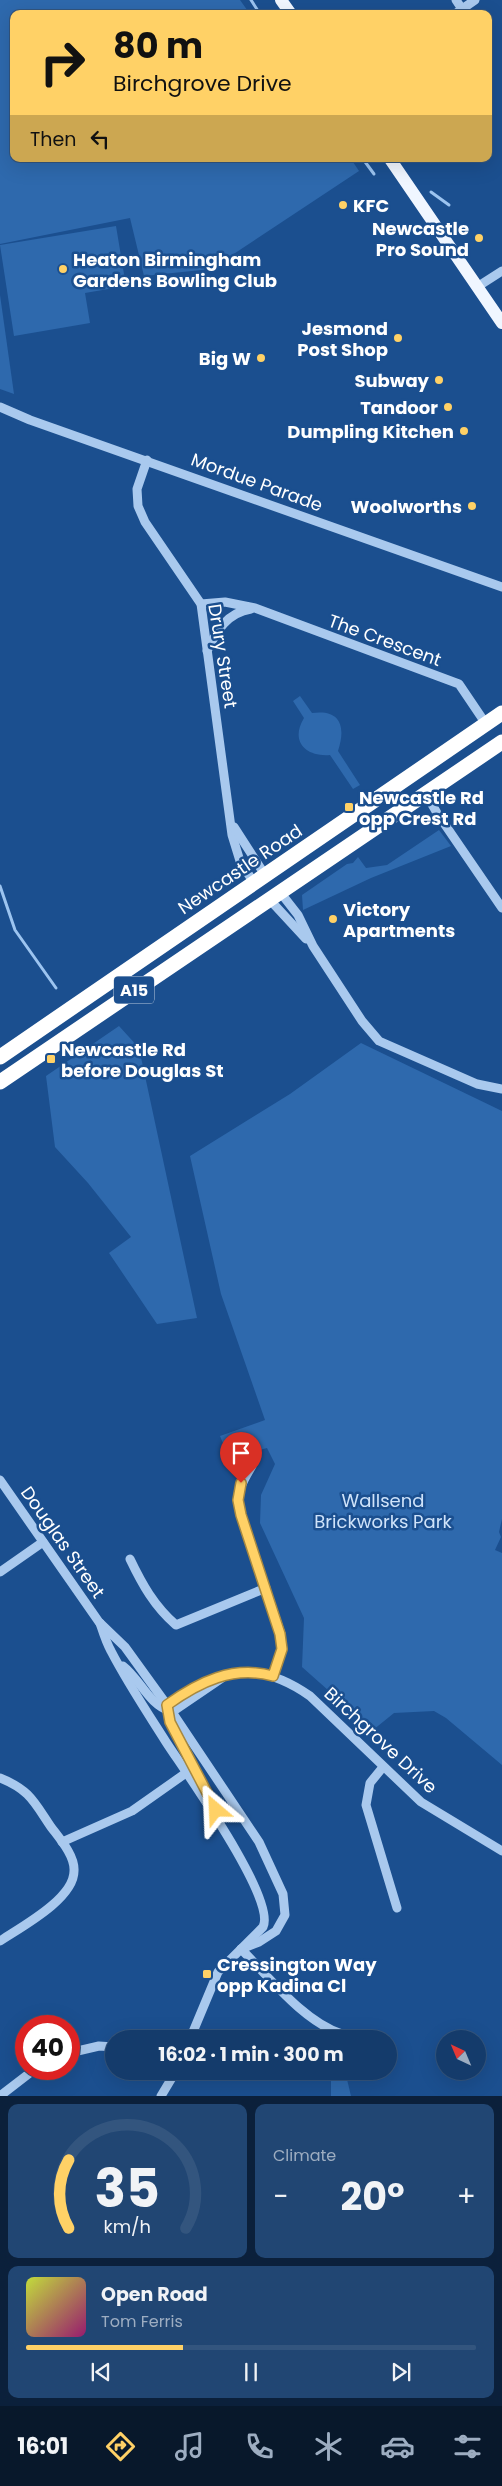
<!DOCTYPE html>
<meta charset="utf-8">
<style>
body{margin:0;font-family:Poppins,sans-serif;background:#214673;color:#f1f3f6;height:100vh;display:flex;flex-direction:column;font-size:19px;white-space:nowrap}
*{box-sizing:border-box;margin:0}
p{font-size:16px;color:#9dadc1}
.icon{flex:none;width:28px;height:28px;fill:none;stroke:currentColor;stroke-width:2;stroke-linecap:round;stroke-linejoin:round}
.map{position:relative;height:2096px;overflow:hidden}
.drawer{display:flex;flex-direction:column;gap:8px;padding:8px;background:#0b203b;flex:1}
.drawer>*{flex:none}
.hud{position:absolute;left:10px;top:10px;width:482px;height:152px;border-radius:10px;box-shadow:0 5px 20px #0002,0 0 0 1px #33557e;background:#ffd166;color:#111;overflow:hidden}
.needle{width:32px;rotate:316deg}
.buttons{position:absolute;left:436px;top:2030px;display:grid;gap:10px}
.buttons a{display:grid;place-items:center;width:50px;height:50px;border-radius:50%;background:#143b6b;box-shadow:0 5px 20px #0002,0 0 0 1px #33557e;font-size:25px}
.speed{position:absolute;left:15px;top:2015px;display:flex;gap:10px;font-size:25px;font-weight:700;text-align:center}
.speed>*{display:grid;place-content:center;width:65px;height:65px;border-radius:50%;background:#143b6b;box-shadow:0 5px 20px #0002,0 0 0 1px #33557e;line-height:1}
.speed .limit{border:8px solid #d22;background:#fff;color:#111}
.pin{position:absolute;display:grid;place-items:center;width:42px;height:42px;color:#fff;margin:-51px -21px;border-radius:50% 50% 50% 0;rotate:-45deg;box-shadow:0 0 5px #0007}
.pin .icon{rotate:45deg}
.me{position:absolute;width:55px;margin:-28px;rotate:334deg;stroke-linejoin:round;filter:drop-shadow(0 0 4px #0008)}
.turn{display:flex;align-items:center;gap:18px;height:105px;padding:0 20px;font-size:22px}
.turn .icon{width:65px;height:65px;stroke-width:2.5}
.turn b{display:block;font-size:35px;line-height:42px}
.then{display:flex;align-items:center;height:48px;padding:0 20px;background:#0003;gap:10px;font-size:19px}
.big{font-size:38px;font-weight:700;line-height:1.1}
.drawer .widget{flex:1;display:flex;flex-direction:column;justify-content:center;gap:8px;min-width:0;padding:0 18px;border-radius:10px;background:#214673}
.drawer .dial{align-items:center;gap:0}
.dial svg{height:130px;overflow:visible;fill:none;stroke:#33557e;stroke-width:7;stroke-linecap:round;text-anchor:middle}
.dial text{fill:#f1f3f6;stroke:none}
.song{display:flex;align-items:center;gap:15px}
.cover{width:60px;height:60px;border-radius:8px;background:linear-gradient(135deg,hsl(70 70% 55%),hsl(320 70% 35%))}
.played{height:5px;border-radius:2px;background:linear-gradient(90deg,#ffd166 35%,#33557e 35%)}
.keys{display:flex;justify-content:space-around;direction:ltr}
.heat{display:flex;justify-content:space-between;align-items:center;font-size:28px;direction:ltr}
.drawer .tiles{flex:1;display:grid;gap:8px;grid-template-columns:1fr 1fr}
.widget:last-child{grid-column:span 2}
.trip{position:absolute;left:105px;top:2030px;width:292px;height:50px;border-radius:25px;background:#143b6b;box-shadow:0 5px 20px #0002,0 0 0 1px #33557e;font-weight:700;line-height:50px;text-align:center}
.tabs{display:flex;height:80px;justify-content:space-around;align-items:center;background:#08182b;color:#9dadc1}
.tabs .icon{width:35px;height:35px}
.tabs .on{color:#ffd166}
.tabs b{font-size:22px;color:#f1f3f6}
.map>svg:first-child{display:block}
.green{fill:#2e69ad}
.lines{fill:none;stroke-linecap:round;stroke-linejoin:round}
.stream{stroke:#9cc4f0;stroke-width:3}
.minor{stroke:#a9c9ee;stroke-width:9}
.major{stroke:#f0f6ff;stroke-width:12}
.highway{stroke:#fff;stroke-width:15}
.route-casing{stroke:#a68842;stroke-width:12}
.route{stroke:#ffd166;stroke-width:9}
.poi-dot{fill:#ffd166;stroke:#1b4f8f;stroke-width:2}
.labels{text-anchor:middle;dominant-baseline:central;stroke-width:5;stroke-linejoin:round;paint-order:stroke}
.shield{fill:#1b4f8f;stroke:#bbcadd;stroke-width:1}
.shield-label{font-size:16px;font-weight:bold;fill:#fff}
.poi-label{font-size:18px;font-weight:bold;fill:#fff;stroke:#1b4f8f;text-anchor:end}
.street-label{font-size:18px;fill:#fff;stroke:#1b4f8f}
.park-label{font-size:18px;fill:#cfe3fa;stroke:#1b4f8f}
</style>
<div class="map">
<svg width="502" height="2096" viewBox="0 0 502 2096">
<rect width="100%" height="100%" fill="#1b4f8f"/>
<g class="green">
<polygon points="0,0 240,0 250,14 14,14 14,159 351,159 359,171 211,269 144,276 130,218 0,244"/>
<polygon points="116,226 126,286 85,293 90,323 14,336 0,245"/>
<polygon points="0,295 14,394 0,389"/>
<path d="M300 696 312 713C341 709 346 727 338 751L360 785 353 789 330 755C305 757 290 741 304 718L293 701Z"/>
<polygon points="439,830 451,846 371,878 303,910 302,895 347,864 353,863 358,857 366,868 387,865"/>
<polygon points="119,1026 139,1048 197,1318 157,1324 109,1253 131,1237 88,1183 55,1147 46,1076"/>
<polygon points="361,1043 502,1111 502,1519 499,1532 501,1537 495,1550 502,1553 502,1765 446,1718 434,1711 394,1713 373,1730 302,1667 304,1618 260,1523 261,1495 275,1464 267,1448 229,1458 220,1436 265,1420 221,1294 190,1156 290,1094"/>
<polygon points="331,2071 345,2071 351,2096 331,2096"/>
</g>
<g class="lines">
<g class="stream">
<polyline points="251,0 260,14"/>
<polyline points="363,159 374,174"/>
<polyline points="431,192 449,205"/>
<polyline points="0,886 15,930 56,988"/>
</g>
<g class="minor">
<polyline points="456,0 462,9"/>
<polyline points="455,14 475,0"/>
<polyline points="477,287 502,271"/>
<polyline points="0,407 30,420 502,587"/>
<polyline points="147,460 137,489 138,506 145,522 201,604 232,835 240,861 254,883"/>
<polyline points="201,604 225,602 255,608 459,684 486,724"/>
<path d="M207 651C217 630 227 613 251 609"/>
<polyline points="426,794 437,813 502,908"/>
<polyline points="234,827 265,875"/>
<polyline points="280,892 298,915 313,946 362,1021 379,1041 477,1084 502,1089"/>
<polyline points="269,899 306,939"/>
<path d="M252 1466C240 1486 236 1492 241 1515L281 1634V1649L273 1676"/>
<polyline points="0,1480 99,1622 125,1647 172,1712 259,1842 283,1894 285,1915 276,1931 259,1942 241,1949"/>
<path d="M130 1559C142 1584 154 1606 176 1625L266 1588"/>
<polyline points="0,1572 43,1542"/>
<path d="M100 1623C103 1632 106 1642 111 1651 127 1682 147 1712 166 1742 184 1770 277 1899 263 1927L218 1972 190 2039"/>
<path d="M123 1666C140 1679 149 1705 170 1711"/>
<path d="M167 1705C217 1669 256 1658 310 1696L421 1802 502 1851"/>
<polyline points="167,1705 170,1722 214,1807"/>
<polyline points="172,1712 222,1678"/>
<polyline points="383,1767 370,1783 366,1805 397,1908"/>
<path d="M0 1778C30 1790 34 1802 51 1827 60 1839 75 1856 74 1871 74 1899 21 1927 0 1941"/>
<polyline points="62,1842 132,1811 186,1773"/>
<path d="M241 1949C269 1977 304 2022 342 2034"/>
<polyline points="69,2053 99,2046 114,2047"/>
<polyline points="0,2096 35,2069"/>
<polyline points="161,2096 176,2071"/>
</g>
<g class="major">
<polyline points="281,0 291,14"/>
<polyline points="390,159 502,323"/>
</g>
<g class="highway">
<polyline points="0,1057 502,713"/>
<polyline points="0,1082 502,742"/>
</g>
</g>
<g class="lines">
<defs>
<path id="route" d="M216 1810 170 1722 167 1705C199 1682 233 1665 273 1676L282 1649 280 1634 241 1515 238 1500 241 1483"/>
</defs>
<use href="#route" class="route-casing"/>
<use href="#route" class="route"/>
</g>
<g class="poi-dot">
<circle cx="343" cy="205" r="5"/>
<circle cx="479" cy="238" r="5"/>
<circle cx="63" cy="269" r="5"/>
<circle cx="398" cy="338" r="5"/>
<circle cx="261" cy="358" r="5"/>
<circle cx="439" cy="380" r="5"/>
<circle cx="448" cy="407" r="5"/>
<circle cx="464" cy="431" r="5"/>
<circle cx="472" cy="506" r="5"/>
<rect x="344" y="802" width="10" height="10" rx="2.5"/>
<circle cx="333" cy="919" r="5"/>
<rect x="46" y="1054" width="10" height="10" rx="2.5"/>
<rect x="202" y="1969" width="10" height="10" rx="2.5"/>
</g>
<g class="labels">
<rect class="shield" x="114" y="976.5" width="40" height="27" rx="4"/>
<g class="shield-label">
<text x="134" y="990">A15</text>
</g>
<g class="poi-label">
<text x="353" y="205" text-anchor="start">KFC</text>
<text x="469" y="228">Newcastle<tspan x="469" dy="21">Pro Sound</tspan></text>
<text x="73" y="259" text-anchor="start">Heaton Birmingham<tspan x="73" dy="21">Gardens Bowling Club</tspan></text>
<text x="388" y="328">Jesmond<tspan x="388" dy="21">Post Shop</tspan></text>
<text x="251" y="358">Big W</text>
<text x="429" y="380">Subway</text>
<text x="438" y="407">Tandoor</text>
<text x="454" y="431">Dumpling Kitchen</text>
<text x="462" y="506">Woolworths</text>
<text x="359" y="797" text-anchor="start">Newcastle Rd<tspan x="359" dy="21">opp Crest Rd</tspan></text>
<text x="343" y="909" text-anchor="start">Victory<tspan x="343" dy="21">Apartments</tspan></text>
<text x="61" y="1049" text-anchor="start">Newcastle Rd<tspan x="61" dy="21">before Douglas St</tspan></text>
<text x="217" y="1964" text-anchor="start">Cressington Way<tspan x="217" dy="21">opp Kadina Cl</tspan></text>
</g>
<g class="street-label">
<text transform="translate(257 482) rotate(20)">Mordue Parade</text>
<text transform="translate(385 640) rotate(20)">The Crescent</text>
<text transform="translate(223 656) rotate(81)">Drury Street</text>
<text transform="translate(240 869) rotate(-34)">Newcastle Road</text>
<text transform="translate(63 1542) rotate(55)">Douglas Street</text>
<text transform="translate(381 1740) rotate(43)">Birchgrove Drive</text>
</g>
<g class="park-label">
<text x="383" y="1500">Wallsend<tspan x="383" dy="21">Brickworks Park</tspan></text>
</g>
</g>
</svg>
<div class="buttons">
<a><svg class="needle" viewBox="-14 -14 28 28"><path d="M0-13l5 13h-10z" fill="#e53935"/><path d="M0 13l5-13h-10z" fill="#9dadc1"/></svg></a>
</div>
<div class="speed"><div class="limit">40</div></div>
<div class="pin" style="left:241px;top:1483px;background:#d93025"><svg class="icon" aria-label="arrive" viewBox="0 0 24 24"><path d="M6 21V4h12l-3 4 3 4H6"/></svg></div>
<svg class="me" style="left:216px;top:1810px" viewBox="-20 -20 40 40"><path d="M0-17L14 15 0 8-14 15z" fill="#ffd166" stroke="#fff" stroke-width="4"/></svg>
<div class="trip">16:02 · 1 min · 300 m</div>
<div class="hud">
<div class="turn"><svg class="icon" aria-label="right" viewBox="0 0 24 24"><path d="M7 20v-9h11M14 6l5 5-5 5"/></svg><div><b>80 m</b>Birchgrove Drive</div></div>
<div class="then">Then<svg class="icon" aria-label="left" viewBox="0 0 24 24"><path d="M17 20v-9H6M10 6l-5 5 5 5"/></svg></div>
</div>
</div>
<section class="drawer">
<div class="tiles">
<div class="widget dial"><svg viewBox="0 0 100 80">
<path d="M14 69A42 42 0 1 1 86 69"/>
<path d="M14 69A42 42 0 0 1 14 27" stroke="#ffd166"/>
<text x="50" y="56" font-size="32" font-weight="700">35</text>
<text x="50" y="72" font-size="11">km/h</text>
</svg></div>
<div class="widget"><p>Climate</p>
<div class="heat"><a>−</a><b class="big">20°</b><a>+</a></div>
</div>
<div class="widget">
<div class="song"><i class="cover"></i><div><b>Open Road</b><p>Tom Ferris</p></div></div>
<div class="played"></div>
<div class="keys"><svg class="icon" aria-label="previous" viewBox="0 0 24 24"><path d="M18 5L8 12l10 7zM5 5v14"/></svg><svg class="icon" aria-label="pause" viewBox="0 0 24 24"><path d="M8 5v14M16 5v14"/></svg><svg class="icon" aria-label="next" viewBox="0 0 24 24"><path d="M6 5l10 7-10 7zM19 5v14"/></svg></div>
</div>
</div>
</section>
<nav class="tabs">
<b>16:01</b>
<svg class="icon on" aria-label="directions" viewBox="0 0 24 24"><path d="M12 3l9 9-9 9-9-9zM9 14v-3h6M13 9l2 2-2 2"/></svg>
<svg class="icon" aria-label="music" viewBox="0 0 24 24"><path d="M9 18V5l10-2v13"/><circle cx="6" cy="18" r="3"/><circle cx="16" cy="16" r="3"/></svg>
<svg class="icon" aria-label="phone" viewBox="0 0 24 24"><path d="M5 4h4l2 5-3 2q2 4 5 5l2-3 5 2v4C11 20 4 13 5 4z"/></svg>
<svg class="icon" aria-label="climate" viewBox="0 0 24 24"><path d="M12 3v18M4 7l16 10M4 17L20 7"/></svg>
<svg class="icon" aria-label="car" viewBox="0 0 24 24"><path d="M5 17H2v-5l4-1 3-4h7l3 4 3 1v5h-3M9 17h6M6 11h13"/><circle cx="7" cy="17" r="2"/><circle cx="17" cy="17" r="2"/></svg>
<svg class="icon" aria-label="filters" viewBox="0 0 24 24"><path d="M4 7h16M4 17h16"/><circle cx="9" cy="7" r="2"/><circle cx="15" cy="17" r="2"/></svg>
</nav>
